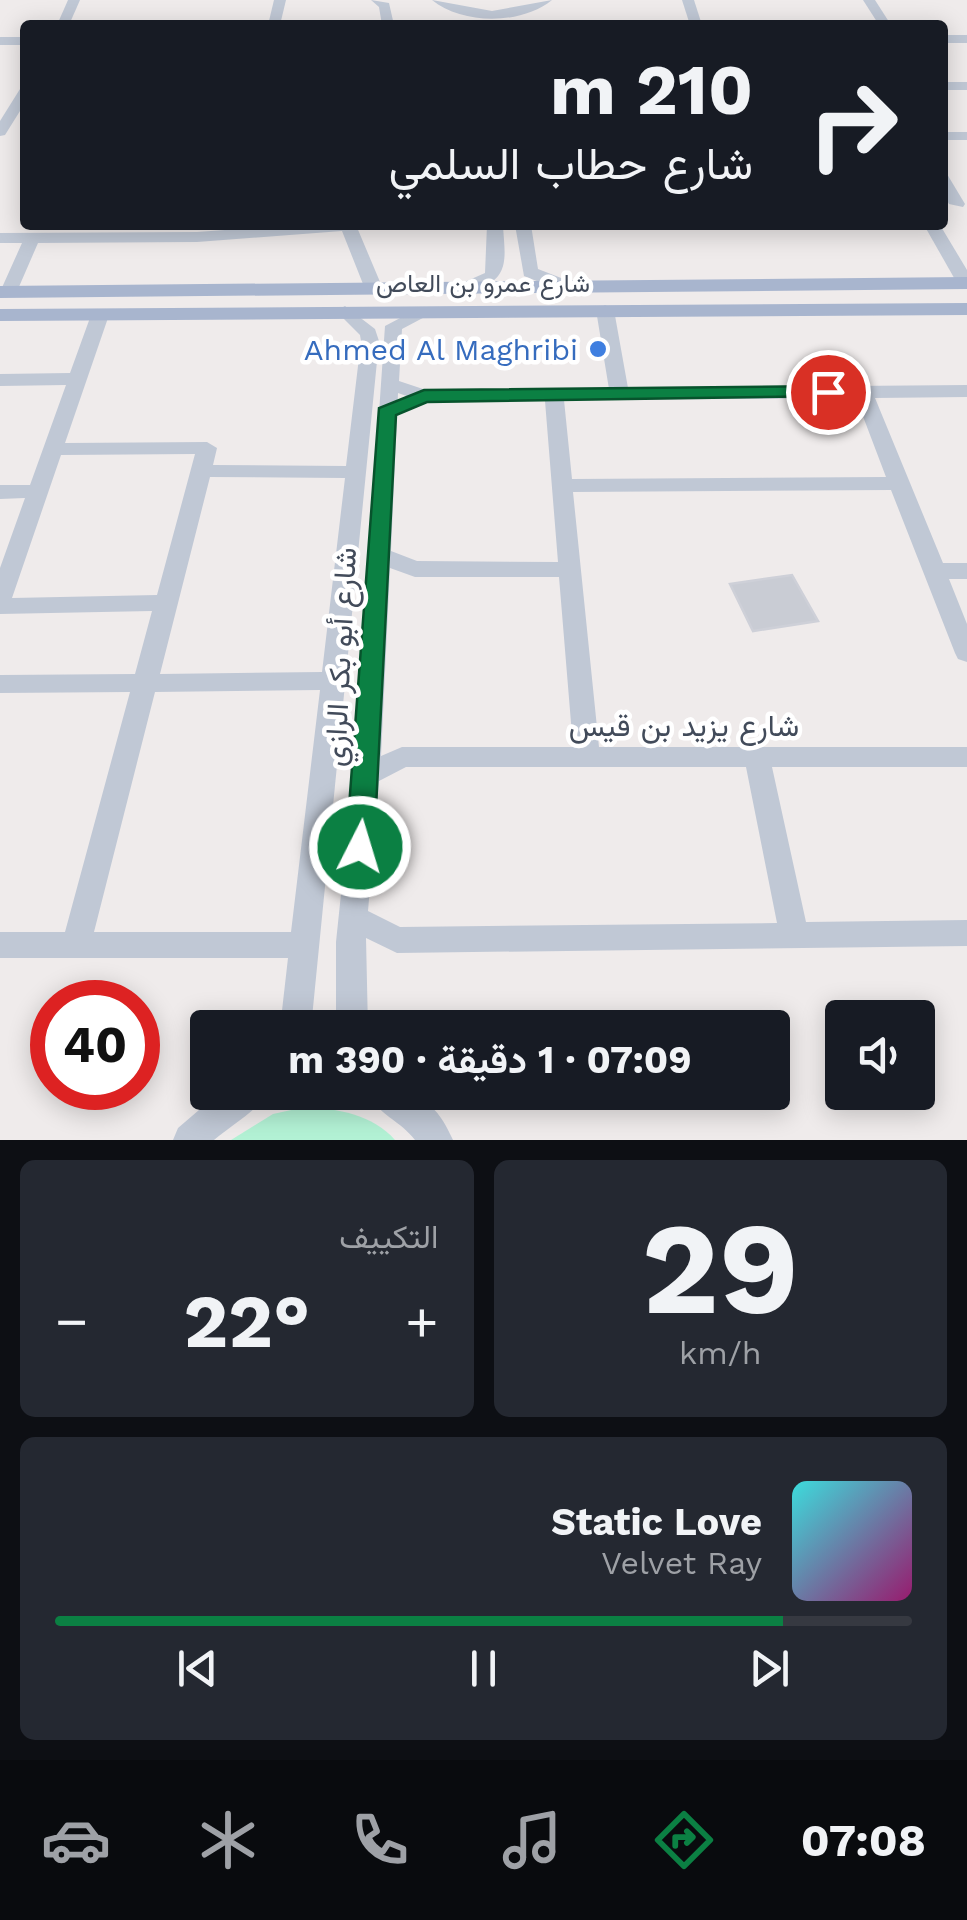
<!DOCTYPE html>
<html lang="ar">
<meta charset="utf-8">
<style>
body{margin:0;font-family:"Work Sans",Vazirmatn,sans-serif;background:#242831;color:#f1f3f6;direction:rtl;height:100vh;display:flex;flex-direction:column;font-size:38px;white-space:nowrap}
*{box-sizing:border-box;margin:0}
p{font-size:32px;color:#9ea1a6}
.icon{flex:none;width:55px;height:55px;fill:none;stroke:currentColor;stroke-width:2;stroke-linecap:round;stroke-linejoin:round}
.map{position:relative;height:1140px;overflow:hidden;direction:ltr}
.drawer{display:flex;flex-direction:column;gap:20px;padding:20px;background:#0d0f14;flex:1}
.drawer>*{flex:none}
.banner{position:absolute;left:20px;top:20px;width:928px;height:210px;border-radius:10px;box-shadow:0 5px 25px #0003;direction:rtl;background:#171b24;color:#f1f3f6;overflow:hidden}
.controls{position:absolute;left:825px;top:1000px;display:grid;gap:20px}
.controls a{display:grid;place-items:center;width:110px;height:110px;border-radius:10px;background:#171b24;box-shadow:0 5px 25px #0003;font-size:50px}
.speed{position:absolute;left:30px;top:980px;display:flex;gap:20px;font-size:50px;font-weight:700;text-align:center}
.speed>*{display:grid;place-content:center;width:130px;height:130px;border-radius:50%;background:#171b24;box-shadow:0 5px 25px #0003;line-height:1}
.speed .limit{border:15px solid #d22;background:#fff;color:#111}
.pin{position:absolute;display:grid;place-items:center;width:85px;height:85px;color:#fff;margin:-42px;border:5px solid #fff;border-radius:50%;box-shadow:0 2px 10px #0007}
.me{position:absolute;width:110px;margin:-55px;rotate:5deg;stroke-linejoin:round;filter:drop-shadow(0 0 8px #0008)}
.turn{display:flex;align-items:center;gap:35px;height:210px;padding:0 30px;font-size:45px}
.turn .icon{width:130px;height:130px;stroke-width:2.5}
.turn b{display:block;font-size:70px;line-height:85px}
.big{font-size:75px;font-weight:700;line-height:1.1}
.drawer .widget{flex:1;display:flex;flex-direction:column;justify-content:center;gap:15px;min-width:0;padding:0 35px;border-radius:15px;background:#242831}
.drawer .dial{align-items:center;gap:0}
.dial b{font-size:130px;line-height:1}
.song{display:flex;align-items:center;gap:30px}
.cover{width:120px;height:120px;border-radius:15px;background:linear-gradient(135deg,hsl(180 70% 55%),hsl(320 70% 35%))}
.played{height:10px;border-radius:5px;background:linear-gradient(90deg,#0b8043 85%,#363941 85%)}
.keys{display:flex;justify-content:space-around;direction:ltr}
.heat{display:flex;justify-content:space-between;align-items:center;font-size:55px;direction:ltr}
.drawer .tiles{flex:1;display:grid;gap:20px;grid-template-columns:1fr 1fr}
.widget:last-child{grid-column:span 2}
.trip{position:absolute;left:190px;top:1010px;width:600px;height:100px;border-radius:10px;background:#171b24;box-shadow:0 5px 25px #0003;font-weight:700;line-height:100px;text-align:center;direction:rtl}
.menu{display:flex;height:160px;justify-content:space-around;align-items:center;background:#090b0e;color:#9ea1a6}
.menu .icon{width:70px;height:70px}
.menu .on{color:#0b8043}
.menu b{font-size:45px;color:#f1f3f6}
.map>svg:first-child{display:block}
.green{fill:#b3f2d5}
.building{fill:#c9ccd4;stroke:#ced0d8;stroke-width:2.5}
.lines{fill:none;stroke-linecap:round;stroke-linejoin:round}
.minor{fill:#c0c8d5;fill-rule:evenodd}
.major{fill:#a8b5ce;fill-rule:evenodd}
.route{fill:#0b8043;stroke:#07532c;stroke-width:2.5}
.shop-dot{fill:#3f7fe0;stroke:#fff;stroke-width:4}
.labels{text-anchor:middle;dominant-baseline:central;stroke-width:9;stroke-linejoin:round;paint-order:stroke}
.far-street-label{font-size:25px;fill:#424b5a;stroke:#fff}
.shop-label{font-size:30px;fill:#366cbe;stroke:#fff;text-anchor:end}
.street-label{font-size:30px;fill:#424b5a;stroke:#fff}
</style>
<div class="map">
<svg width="967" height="1140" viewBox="0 0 967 1140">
<rect width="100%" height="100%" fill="#efebeb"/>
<path class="green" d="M305 1107C338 1109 372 1114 395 1140H231L273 1114Z"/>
<polygon class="building" points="792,575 818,621 753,631 730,584"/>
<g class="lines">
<g class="minor">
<polygon points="68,0 80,0 69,25 57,25"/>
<polygon points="274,0 286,0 280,25 268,25"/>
<polygon points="371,0 389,3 394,25 382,25 379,7"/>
<path d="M432 0 492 11 552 0C521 25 463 25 432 0Z"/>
<polygon points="682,0 694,0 702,25 690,25"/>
<polygon points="863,0 875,0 891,25 879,25"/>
<rect x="942" y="35" width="25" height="8"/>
<rect x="0" y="37" width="25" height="8"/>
<rect x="942" y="82" width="25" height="8"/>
<polygon points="25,88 25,103 5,135 0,136 0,121 20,89"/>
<rect x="942" y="132" width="25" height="8"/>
<polygon points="942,173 947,174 965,204 963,207 949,204 942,192"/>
<polygon points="295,225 356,225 383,289 380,293 368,293 365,289 342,231 197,242 38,243 15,296 3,296 0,292 22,243 0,243 0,233 197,232"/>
<path d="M487 225H503C504 250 511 274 485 286 475 290 470 293 460 292V284L485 273Z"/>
<polygon points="515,225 531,225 538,269 574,283 574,291 562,291 524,276"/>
<polygon points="924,225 940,225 967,270 967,288 957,283"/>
<path d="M605 305 614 310 628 388 967 385V397L875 398 943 563H967V579H949L967 624V662L958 659 955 653 891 490 573 492 599 747H967V767H772L806 922 967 920V946L397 953 366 938 368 1028H336V942L355 759 385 326 421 307H433L436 311 402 329 399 381 426 390 609 389 596 310ZM398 393 424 402 545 401 558 562 417 561 391 551ZM856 398 886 477 572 479 564 400ZM390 568 415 577H559L573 747H402L381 756ZM406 767H746L777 923 400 927 368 911 379 781Z"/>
<path d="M345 306 375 329 379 341 311 1028H280L288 958H0V932H65L130 692 0 693V675L135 674 152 611 0 614V568L25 498 0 499V485H30L66 385 0 386V374L70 373 91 315 100 310 106 311 109 315 65 443 207 442 217 448 213 465 346 466 361 341 360 335 336 311ZM195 454 157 595 12 598 61 455ZM210 477 345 478 322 672 160 674ZM320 690 291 932H94L155 692Z"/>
<path d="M220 1092H268C261 1108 229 1127 214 1140H173L178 1128Z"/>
<path d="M367 1092C412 1092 433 1094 453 1140H415C402 1122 376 1113 367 1092Z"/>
</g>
<g class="major">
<polygon points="967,277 967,289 0,298 0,286"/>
<polygon points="967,303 967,315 0,321 0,309"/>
</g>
</g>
<polygon class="route" points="828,386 838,392 835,396 427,402 396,415 374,847 370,855 350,855 346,847 379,408 424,390"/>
<circle class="shop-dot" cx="598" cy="349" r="10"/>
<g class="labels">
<g class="far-street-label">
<text x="483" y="283">شارع عمرو بن العاص</text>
</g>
<g class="shop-label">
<text x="578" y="349">Ahmed Al Maghribi</text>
</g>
<g class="street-label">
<text transform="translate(340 657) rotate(-87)">شارع أبو بكر الرازي</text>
<text x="684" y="725">شارع يزيد بن قيس</text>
</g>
</g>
</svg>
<div class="controls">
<a><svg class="icon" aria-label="sound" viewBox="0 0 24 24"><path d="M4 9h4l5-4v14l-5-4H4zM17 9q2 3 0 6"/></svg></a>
</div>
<div class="speed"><div class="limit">40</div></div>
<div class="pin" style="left:828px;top:392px;background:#d93025"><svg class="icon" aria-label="arrive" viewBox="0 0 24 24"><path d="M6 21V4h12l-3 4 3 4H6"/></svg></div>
<svg class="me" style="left:360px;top:847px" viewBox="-20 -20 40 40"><circle r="17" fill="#0b8043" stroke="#fff" stroke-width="3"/><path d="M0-11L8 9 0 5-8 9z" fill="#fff"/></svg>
<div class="trip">07:09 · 1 دقيقة · 390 m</div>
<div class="banner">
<div class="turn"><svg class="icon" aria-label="right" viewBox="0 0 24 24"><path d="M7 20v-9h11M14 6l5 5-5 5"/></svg><div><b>210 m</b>شارع حطاب السلمي</div></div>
</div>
</div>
<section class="drawer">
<div class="tiles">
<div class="widget dial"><b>29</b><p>km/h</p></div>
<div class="widget"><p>التكييف</p>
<div class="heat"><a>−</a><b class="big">22°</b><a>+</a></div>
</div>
<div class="widget">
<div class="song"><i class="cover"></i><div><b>Static Love</b><p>Velvet Ray</p></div></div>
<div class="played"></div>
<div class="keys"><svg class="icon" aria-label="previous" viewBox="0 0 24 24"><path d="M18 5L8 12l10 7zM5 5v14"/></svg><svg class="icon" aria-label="pause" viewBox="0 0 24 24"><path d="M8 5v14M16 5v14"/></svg><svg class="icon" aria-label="next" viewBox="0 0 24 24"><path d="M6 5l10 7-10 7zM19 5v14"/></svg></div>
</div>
</div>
</section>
<nav class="menu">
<b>07:08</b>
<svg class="icon on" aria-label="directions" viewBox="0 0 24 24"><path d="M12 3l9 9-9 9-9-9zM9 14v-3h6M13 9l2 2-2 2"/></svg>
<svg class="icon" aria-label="music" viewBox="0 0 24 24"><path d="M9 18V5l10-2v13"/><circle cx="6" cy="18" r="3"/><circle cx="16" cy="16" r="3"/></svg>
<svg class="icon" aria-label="phone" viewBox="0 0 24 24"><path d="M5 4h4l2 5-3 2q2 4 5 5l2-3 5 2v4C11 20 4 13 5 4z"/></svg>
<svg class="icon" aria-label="climate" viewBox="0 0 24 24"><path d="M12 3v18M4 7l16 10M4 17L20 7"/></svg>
<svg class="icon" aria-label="car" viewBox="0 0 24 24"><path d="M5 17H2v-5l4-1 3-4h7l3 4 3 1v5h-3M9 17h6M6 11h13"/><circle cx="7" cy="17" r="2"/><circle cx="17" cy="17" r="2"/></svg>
</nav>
